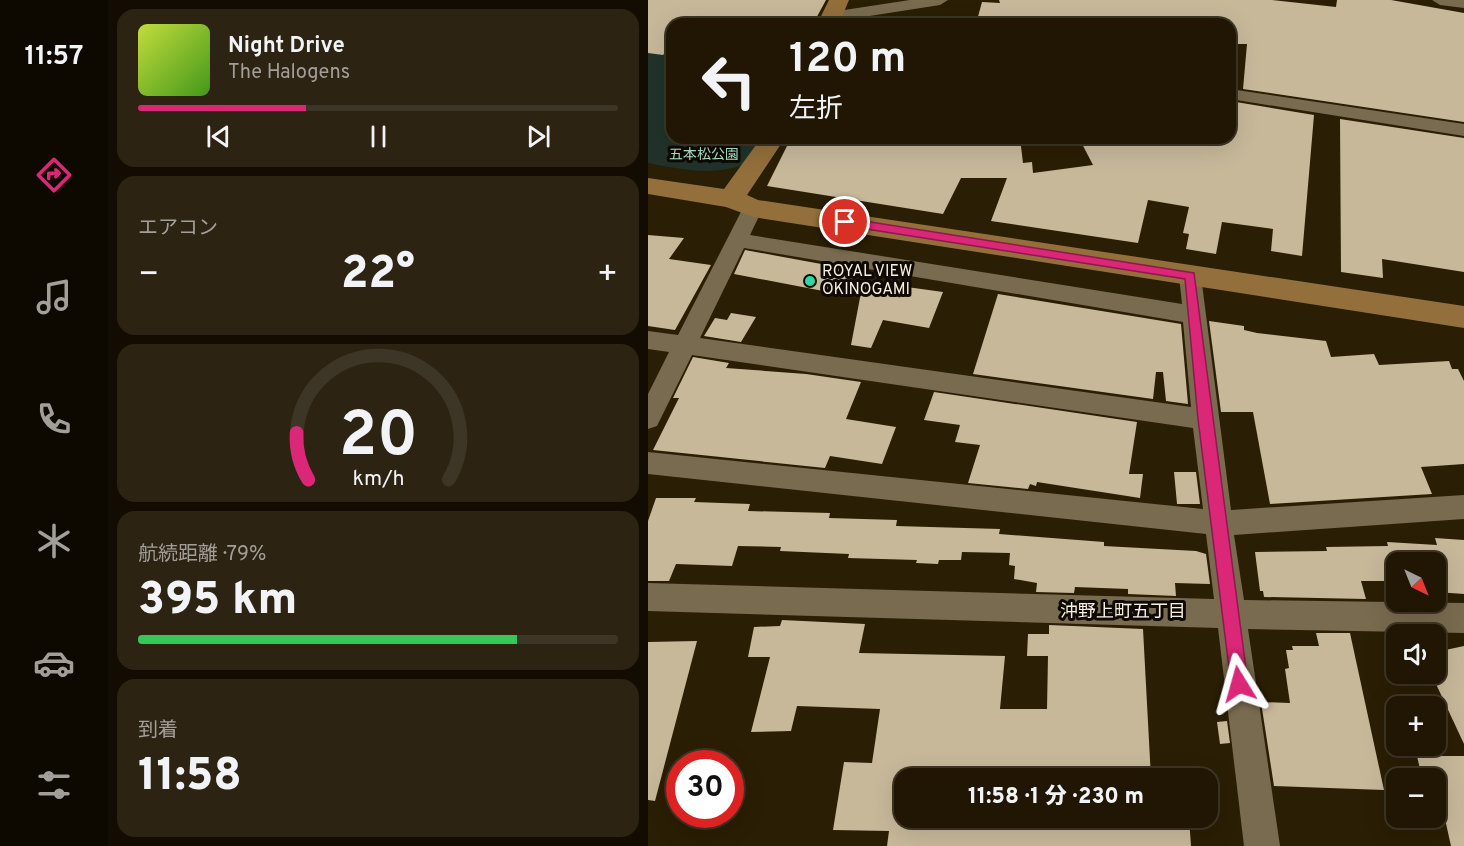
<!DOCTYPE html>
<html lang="ja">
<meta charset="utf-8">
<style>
body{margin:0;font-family:Overpass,"Noto Sans JP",sans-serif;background:#2d2312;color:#f1f3f6;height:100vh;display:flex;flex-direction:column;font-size:22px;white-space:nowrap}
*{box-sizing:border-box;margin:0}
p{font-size:20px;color:#a29f9a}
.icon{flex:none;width:33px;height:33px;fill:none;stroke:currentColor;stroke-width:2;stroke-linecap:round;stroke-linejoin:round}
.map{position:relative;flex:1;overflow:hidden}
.panel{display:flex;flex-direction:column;gap:9px;padding:9px;background:#120c02;width:540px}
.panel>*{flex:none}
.top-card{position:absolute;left:18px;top:18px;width:570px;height:126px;border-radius:18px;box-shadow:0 6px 24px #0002,0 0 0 2px #3d3525;background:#201603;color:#f1f3f6;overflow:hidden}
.needle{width:39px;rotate:137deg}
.tools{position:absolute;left:738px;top:552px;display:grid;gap:12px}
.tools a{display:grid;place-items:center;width:60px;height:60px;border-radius:12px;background:#201603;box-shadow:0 6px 24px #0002,0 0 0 2px #3d3525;font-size:30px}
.speed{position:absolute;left:18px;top:750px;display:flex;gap:12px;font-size:30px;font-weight:700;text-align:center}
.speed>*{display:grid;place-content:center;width:78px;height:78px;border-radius:50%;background:#201603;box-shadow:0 6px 24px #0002,0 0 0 2px #3d3525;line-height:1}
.speed .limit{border:9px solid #d22;background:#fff;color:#111}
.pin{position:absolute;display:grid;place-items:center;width:51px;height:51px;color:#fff;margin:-26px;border:3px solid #fff;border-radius:50%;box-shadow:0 2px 6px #0007}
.me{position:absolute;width:66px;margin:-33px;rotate:352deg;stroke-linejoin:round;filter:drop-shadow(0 0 4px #0008)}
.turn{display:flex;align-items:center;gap:21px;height:126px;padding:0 24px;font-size:27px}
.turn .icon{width:78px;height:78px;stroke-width:2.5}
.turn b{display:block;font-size:42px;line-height:51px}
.big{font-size:45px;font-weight:800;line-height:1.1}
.panel .card{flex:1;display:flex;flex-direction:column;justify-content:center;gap:9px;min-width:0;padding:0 21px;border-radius:18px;background:#2d2312}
.panel .dial{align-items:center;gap:0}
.dial svg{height:156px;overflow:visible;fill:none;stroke:#3d3525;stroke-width:7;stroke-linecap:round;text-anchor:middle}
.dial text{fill:#f1f3f6;stroke:none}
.song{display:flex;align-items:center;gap:18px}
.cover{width:72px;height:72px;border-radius:9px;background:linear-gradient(135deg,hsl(70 70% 55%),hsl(100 70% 35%))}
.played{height:6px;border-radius:3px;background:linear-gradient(90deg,#db2777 35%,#3d3525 35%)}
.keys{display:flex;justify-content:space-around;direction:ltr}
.heat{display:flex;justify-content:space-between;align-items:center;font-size:33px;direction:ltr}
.charge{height:9px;border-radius:4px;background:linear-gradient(90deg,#34c759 79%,#3d3525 0)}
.trip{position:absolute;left:246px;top:768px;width:324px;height:60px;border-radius:18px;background:#201603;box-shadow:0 6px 24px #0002,0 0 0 2px #3d3525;font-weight:800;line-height:60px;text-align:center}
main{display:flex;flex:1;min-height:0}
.tab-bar{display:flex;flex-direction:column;width:108px;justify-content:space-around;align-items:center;background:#0d0901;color:#a29f9a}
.tab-bar .icon{width:42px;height:42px}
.tab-bar .selected{color:#db2777}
.tab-bar b{font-size:27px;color:#f1f3f6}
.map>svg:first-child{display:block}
.green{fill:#203229}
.building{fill:#c7b89a}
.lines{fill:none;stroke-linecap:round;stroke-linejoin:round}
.street{fill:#796b4f;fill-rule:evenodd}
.secondary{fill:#926f3b;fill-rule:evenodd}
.route{fill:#db2777;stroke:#8e194d;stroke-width:1.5}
.poi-dot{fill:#32d4a9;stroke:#0e0902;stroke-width:2}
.labels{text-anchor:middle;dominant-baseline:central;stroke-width:6;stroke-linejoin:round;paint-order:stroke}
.far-park-label{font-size:14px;fill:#a9e3c6;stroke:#0e0902}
.poi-label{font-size:16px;fill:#f7efdf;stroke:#0e0902;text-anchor:start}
.neighbourhood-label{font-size:18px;fill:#f7efdf;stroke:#0e0902}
</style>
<main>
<nav class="tab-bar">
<b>11:57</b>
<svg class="icon selected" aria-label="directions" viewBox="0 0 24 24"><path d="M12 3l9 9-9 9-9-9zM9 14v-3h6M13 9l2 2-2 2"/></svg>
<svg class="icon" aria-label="music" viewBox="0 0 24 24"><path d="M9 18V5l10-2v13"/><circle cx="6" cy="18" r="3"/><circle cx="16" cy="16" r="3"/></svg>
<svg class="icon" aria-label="phone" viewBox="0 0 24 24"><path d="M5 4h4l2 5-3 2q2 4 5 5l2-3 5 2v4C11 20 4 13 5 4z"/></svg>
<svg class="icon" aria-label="climate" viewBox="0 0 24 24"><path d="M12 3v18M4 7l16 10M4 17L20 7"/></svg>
<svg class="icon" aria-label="car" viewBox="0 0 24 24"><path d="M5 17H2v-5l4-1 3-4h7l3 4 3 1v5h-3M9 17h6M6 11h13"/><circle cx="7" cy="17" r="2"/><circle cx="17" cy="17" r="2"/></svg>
<svg class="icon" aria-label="filters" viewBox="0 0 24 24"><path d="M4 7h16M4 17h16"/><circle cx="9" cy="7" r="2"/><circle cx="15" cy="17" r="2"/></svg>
</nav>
<section class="panel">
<div class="card">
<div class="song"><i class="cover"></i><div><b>Night Drive</b><p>The Halogens</p></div></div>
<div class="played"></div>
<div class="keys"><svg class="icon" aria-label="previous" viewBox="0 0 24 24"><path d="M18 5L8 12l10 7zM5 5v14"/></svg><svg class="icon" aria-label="pause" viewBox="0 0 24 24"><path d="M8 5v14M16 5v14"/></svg><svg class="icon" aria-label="next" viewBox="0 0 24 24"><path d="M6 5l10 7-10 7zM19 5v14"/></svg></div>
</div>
<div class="card"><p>エアコン</p>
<div class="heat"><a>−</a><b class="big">22°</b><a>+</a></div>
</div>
<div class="card dial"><svg viewBox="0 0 100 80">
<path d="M14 69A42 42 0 1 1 86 69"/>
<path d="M14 69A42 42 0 0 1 8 45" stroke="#db2777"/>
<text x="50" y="56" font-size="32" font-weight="700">20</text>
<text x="50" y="72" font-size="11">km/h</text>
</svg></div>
<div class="card"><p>航続距離 · 79%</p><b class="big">395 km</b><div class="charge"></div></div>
<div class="card"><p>到着</p><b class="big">11:58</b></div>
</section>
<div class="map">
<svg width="816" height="846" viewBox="0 0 816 846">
<rect width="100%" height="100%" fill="#2a1e04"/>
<path class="green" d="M0 0 24 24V138H114L103 162C67 177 37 170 0 163Z"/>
<g class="building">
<polygon points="0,0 178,0 165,24 24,24 24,45 15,55 0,53"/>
<polygon points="351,0 624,0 688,7 689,0 743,0 816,13 816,122 595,89 599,44 582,44 582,24 328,24 334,2 352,3"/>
<polygon points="582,101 666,115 654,256 623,251 625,229 574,222 568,254 538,249 541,234 535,233 541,207 500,200 490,243 343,221 359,178 313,178 295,214 119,186 139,146 150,138 311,141 311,138 372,138 375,163 384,162 385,173 445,165 431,138 582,138"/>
<polygon points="692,119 816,138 816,272 734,259 735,278 693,272"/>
<polygon points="0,235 36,238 21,259 63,265 27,330 0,326"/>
<polygon points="97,250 206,270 209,271 196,295 86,274"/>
<polygon points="215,282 266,288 295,292 281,328 235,320 223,348 203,345"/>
<polygon points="350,294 533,324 540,404 518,401 515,372 508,372 505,399 325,374"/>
<polygon points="83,313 108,317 93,342 56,336 67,318 79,320"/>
<polygon points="561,321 596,326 596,330 609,333 678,341 683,357 726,354 731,365 801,361 804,369 810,369 816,381 816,464 773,467 784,494 622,504 605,412 573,412"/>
<polygon points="45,357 81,363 78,368 158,374 213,382 198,419 248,427 234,464 182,456 177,468 5,450 31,398 25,398"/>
<polygon points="286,392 489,422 481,474 495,474 492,498 389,482 388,486 382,484 380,489 320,483 332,445 307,442 312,425 276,420"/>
<polygon points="526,472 548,472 552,504 529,504"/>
<polygon points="8,498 48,498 46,502 102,504 100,511 182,513 181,518 249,520 248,526 352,529 351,534 456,542 456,546 548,551 558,554 562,584 527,583 528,596 480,594 480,589 427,587 426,593 388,592 389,583 366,579 367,566 361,565 362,553 314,552 313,560 291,560 290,564 268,563 269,560 200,558 201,554 132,551 133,547 90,546 84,566 28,564 21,581 0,581 0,521"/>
<polygon points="787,538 816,540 816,594 788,592 788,562 748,562 748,572 738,571 741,581 713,581 718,599 616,597 615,591 612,591 607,552 679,551 678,547 740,546 739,542 789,545"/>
<polygon points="134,620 217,624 211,653 357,656 352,709 399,709 400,656 379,656 380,634 401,634 401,625 495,629 503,778 256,778 256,818 541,818 543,846 239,846 241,831 185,830 196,762 224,763 232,709 149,706 143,731 103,732 122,657 100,657 106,627 132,626"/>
<polygon points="668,633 702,633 736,790 626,786 613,702 642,703 637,669 641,668 638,650 645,650 644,646 671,646"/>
<polygon points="49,641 7,801 0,800 0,642"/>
<polygon points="816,646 816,744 788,684 788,652"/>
<polygon points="579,721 582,743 572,744 569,722"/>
<polygon points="769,756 816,756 816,846 803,846 797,819 792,819 788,801 788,778 774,778"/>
</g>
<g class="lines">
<g class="street">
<polygon points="262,0 300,0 292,5 183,22 175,17 183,12"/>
<polygon points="784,0 816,0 816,8 792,5"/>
<polygon points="582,89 816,124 816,136 582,99"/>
<path d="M105 201 112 203 115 208 102 235 534 304 531 276 534 270 542 268 550 270 553 276 583 510 816 495V519L586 535 596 600 816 603V633L600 629 632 846H596L570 628 0 611V583L566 599 558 534 0 474V452L555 509 545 428 44 355 9 426 0 429V394L21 352 0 349V331L30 335 95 208 98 203ZM96 248 535 322 543 407 52 338Z"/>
</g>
<g class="secondary">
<polygon points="181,0 201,0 191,24 169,24"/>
<polygon points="113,138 137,138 99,195 110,200 816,306 816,328 105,217 78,207 0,194 0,178 76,189"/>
</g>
</g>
<polygon class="route" points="197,218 546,273 600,684 597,690 591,692 585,690 583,684 550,419 537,279 193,225 193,219"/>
<circle class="poi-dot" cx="162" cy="281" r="6"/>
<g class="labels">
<g class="far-park-label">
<text x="56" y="155">五本松公園</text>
</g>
<g class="poi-label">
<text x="174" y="272">ROYAL VIEW<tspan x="174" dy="18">OKINOGAMI</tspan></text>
</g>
<g class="neighbourhood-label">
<text x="475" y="612">沖野上町五丁目</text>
</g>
</g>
</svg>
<div class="tools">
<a><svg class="needle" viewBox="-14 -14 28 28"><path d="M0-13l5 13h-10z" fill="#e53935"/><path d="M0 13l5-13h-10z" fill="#a29f9a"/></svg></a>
<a><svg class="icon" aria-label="sound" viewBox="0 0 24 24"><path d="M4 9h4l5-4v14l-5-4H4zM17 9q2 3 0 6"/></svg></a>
<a>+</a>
<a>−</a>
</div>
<div class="speed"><div class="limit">30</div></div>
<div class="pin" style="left:197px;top:222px;background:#d93025"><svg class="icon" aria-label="arrive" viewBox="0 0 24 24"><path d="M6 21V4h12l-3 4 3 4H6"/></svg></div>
<svg class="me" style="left:591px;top:684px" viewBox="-20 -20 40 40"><path d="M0-17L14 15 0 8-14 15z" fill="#db2777" stroke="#fff" stroke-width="4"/></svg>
<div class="trip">11:58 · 1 分 · 230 m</div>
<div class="top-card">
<div class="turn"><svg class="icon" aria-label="left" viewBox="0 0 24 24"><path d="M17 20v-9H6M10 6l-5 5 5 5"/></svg><div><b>120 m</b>左折</div></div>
</div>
</div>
</main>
